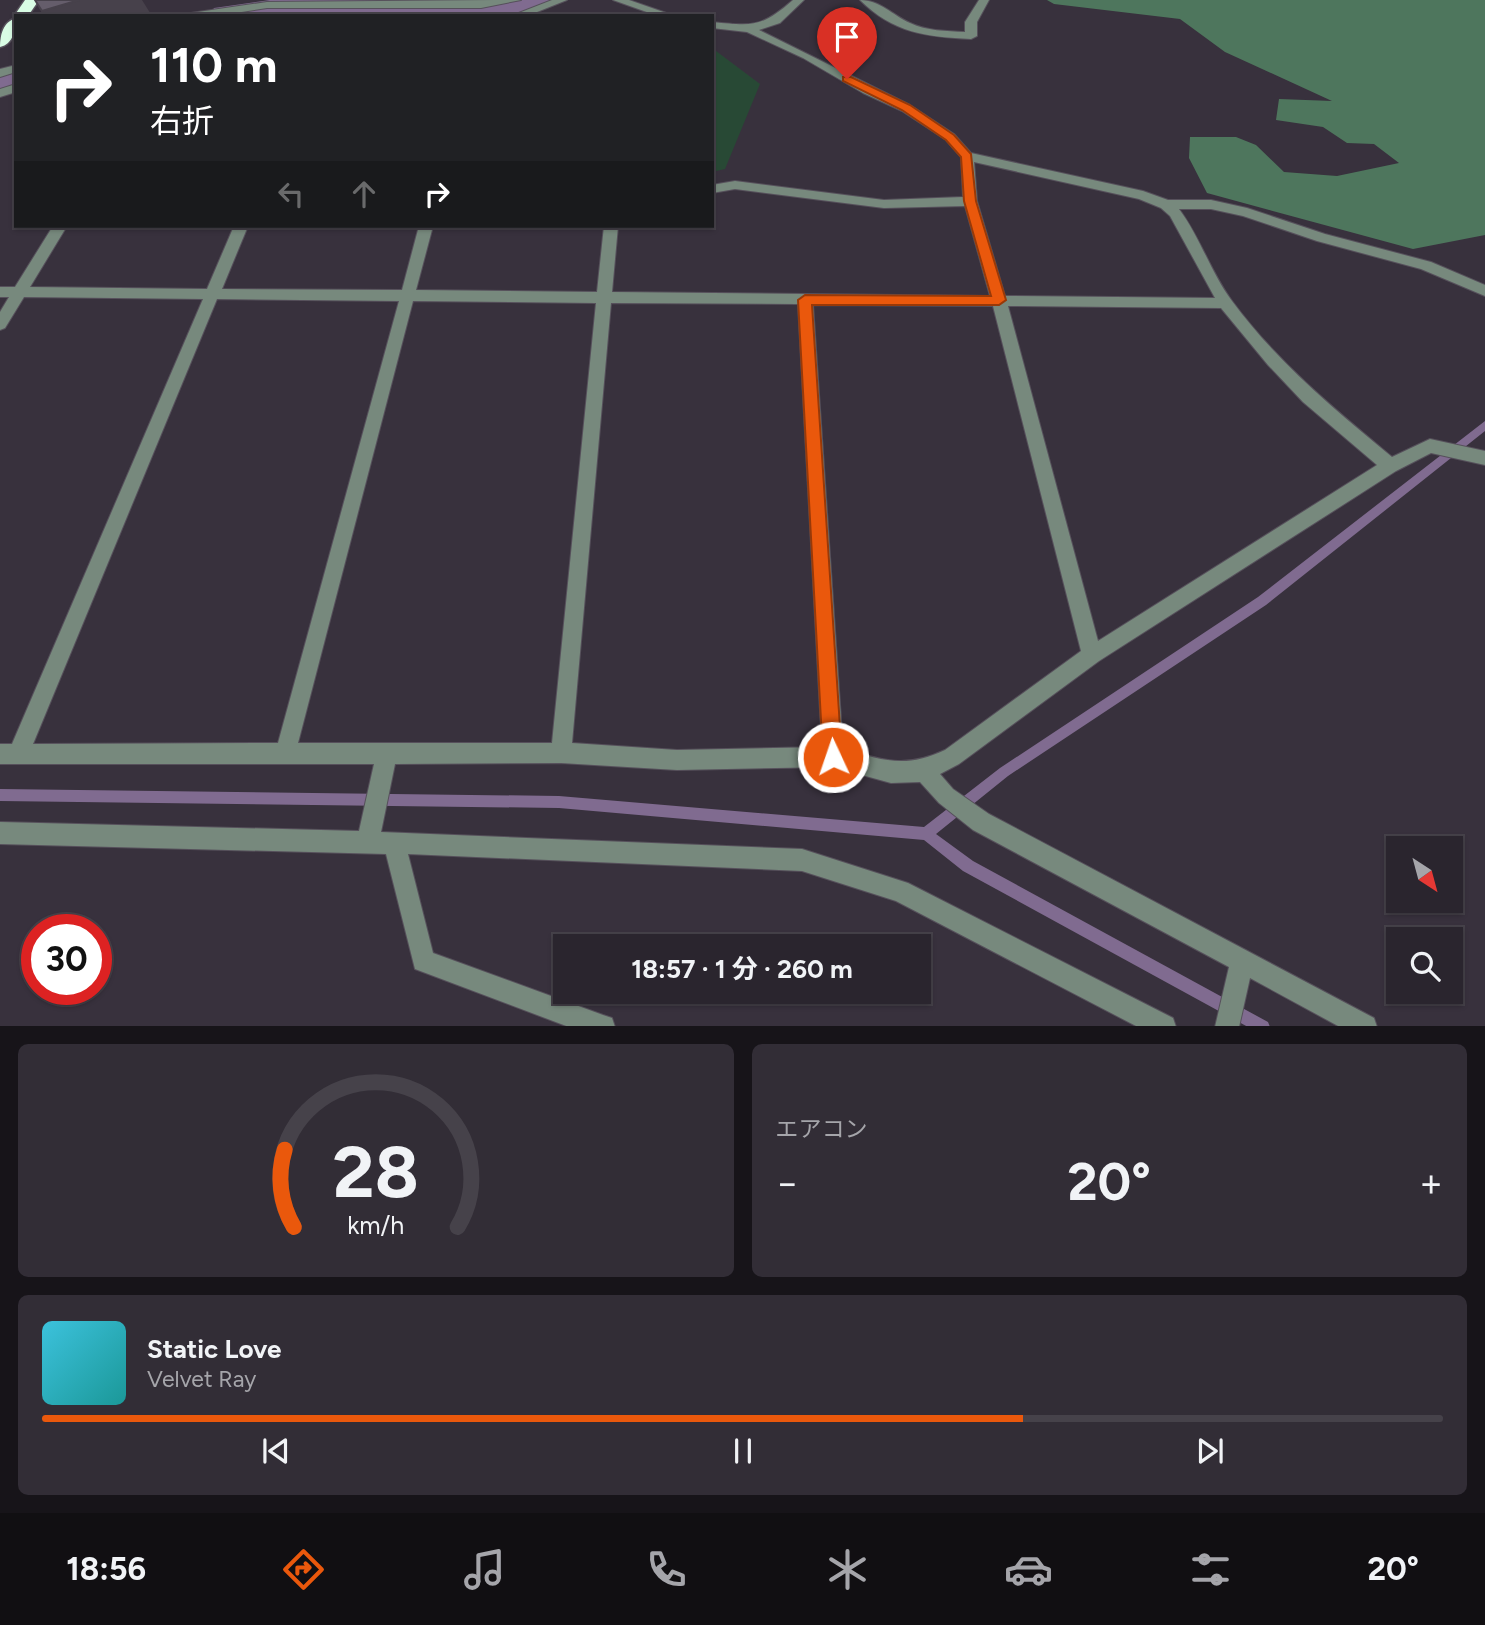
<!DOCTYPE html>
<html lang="ja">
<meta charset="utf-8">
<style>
body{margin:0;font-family:Figtree,"Noto Sans JP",sans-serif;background:#322d36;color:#f1f3f6;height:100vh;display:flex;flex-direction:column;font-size:26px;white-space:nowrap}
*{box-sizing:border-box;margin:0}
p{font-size:23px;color:#a5a5aa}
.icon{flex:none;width:38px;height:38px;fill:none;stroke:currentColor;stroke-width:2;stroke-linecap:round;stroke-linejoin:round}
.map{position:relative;height:1026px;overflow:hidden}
.sheet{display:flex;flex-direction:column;gap:18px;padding:18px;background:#171419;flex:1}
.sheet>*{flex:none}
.guide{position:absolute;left:14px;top:14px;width:700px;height:214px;border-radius:0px;box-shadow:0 2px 5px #0004,0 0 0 2px #46424a;background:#202124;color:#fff;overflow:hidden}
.needle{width:46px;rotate:144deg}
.fabs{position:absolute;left:1386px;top:836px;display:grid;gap:14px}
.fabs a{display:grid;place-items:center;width:77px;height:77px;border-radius:0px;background:#2a252e;box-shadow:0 2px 5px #0004,0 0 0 2px #46424a;font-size:35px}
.speed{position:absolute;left:21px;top:914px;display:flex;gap:14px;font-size:35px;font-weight:700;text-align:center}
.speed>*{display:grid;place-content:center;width:91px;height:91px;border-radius:50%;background:#2a252e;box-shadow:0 2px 5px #0004,0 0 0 2px #46424a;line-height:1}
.speed .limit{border:10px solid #d22;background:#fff;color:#111}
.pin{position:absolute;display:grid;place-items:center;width:60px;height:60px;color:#fff;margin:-72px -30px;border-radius:50% 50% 50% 0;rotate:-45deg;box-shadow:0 0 7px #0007}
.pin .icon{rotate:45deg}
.me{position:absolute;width:77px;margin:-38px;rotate:357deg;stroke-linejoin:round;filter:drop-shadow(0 0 5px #0008)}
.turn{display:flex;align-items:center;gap:24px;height:147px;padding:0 21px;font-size:32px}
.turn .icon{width:91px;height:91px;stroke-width:2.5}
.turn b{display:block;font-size:49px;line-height:60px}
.lanes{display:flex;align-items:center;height:66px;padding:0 21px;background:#0003;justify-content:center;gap:35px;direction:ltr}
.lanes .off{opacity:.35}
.big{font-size:52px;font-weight:700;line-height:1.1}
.sheet .widget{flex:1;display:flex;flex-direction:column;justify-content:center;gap:10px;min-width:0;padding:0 24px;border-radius:10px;background:#322d36}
.sheet .dial{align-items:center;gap:0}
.dial svg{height:182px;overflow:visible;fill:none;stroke:#46424a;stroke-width:7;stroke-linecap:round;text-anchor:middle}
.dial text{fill:#f1f3f6;stroke:none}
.song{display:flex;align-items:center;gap:21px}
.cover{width:84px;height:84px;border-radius:10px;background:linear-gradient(135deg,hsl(190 70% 55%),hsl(180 70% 35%))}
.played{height:7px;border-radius:4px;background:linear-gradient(90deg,#ea580c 70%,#46424a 70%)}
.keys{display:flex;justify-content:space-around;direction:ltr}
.heat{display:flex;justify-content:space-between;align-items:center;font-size:38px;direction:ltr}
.sheet .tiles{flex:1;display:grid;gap:18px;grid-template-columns:1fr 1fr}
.widget:last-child{grid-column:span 2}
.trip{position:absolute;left:553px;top:934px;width:378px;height:70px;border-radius:0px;background:#2a252e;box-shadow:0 2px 5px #0004,0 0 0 2px #46424a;font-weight:700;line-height:70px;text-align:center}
.tabs{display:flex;height:112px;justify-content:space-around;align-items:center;background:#110f12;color:#a5a5aa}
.tabs .icon{width:49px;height:49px}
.tabs .active{color:#ea580c}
.tabs b{font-size:32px;color:#f1f3f6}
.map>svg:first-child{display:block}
.green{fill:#284935}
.forest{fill:#4e765d}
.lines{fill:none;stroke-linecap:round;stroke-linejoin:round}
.stream{fill:#806b90;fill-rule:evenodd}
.river{fill:#806b90;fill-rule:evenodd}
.minor-casing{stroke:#56505b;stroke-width:2}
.highway-casing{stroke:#56505b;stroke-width:3}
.minor{fill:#77897d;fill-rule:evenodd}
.highway{fill:#d9fde5;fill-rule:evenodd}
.shaded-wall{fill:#47414b}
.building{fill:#655d6b;stroke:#47414b;stroke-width:2}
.route{fill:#ea580c;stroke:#983908;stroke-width:2}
</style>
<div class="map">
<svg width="1485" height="1027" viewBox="0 0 1485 1027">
<rect width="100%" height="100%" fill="#38313d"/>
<polygon class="green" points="712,48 760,84 725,169 712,172"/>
<polygon class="forest" points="1047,0 1485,0 1485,235 1413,249 1207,193 1189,158 1190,137 1236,137 1256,145 1284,172 1337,176 1399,163 1374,144 1347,143 1323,127 1276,120 1279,99 1332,101 1225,52 1180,19 1054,4"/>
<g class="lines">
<polygon class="stream" points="1485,421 1485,431 1266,605 1008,776 936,834 973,861 1268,1022 1270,1027 1248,1027 963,871 924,840 559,808 0,801 0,789 559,796 924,827 1000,768 1258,597"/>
<g class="river">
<polygon points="270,0 554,0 548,8 519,16 209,16 214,8"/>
<polygon points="16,65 16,91 0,94 0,69"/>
</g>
<defs>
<g id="minor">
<polygon points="493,0 521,0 481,8 267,8 216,16 186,16 191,13 267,2"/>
<polygon points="552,0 567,0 527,16 511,16"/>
<polygon points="613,0 629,0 675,16 658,16"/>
<path d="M793 0H804L780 23 759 30 910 105 954 134 971 153 1143 191 1168 200H1211L1247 208 1325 234 1431 262 1485 285V296L1421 269 1317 241 1243 216 1211 209H1179C1200 237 1211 273 1232 301 1277 362 1334 409 1392 457L1430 439 1485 451V465L1431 453 1396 471 1099 661 959 764 940 774 953 789 989 814 1374 1018 1377 1027H1340L1250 978 1239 1027H1215L1229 967 973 830 939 803 920 782 891 783 833 767 677 770 561 763 395 764 381 832 802 849 908 883 1173 1018 1176 1027H1138L896 901 802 871 408 854 433 953 603 1015 612 1018 615 1027H569L415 969 386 854 0 844V822L359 831 374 764H0V744H12L203 299 24 297 5 328 0 330V312L9 297H0V287H15L53 226H67L30 287 207 289 234 226H248L222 289 402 290 419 226H433L416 290 597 292 604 226H618L612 292 990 296 965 206 884 208 735 189 712 193V185L735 181 884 200 963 197 961 157 946 140 902 111 863 93 803 58 747 32 712 28V22C753 26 761 28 793 0ZM974 162 1139 199 1161 208 1170 216 1215 298 1005 296 977 201ZM217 299 399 301 278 743 33 744ZM413 301 596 303 552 743H298ZM611 303 798 304 822 747 677 750 572 743ZM813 305 993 306 1081 651 945 750C905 769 883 760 843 749ZM1008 306 1221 308 1268 365 1303 402 1377 465 1098 641Z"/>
<path d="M860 0C880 0 892 15 910 23 927 31 946 31 965 32V22L979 0H989L977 22V36L971 39C927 37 893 33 860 0Z"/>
<polygon points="16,65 16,72 0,77 0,69"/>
<polygon points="16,84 16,92 0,97 0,89"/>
</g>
<g id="highway">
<polygon points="25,0 39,0 28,16 16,16 16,18 14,16"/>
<path d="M16 18C16 30 13 44 0 47 0 35 3 22 16 18Z"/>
</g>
</defs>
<use href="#minor" class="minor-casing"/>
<use href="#highway" class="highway-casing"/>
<use href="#minor" class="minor"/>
<use href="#highway" class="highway"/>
</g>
<polygon class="shaded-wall" points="79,0 142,0 152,16 45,16 42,11"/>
<polygon class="building" points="35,0 79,0 42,11"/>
<polygon class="route" points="843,77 851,77 910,105 954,135 971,154 976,201 1006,300 999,305 812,305 842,757 839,764 833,767 826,764 823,757 798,300 805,295 991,296 964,201 961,157 946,140 902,110 843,81"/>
</svg>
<div class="fabs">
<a><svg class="needle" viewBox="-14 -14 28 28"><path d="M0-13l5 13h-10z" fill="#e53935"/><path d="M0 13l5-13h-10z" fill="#a5a5aa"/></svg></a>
<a><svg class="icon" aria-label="search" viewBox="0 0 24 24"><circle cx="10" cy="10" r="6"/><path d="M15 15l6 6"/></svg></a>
</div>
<div class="speed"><div class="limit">30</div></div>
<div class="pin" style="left:847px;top:79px;background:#d93025"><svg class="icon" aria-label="arrive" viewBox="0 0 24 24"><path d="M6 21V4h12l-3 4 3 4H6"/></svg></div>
<svg class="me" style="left:833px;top:757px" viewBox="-20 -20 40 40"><circle r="17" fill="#ea580c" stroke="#fff" stroke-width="3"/><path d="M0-11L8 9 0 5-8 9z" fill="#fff"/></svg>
<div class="trip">18:57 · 1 分 · 260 m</div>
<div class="guide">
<div class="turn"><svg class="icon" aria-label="right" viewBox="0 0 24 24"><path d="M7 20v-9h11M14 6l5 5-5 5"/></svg><div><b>110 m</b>右折</div></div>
<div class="lanes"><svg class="icon off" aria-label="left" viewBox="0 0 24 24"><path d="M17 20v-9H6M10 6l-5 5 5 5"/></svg><svg class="icon off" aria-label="ahead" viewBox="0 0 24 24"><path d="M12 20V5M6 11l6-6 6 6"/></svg><svg class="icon" aria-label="right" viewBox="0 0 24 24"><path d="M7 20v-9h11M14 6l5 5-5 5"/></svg></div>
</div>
</div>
<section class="sheet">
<div class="tiles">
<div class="widget dial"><svg viewBox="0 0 100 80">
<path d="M14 69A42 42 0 1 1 86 69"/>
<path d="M14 69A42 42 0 0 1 10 35" stroke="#ea580c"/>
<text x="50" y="56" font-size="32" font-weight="700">28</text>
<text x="50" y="72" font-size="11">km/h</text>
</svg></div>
<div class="widget"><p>エアコン</p>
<div class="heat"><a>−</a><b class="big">20°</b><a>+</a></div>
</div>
<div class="widget">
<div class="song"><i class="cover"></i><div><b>Static Love</b><p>Velvet Ray</p></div></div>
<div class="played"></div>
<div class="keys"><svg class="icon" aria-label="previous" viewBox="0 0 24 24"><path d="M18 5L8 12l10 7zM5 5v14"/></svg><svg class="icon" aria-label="pause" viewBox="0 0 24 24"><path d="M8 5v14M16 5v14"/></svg><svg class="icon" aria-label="next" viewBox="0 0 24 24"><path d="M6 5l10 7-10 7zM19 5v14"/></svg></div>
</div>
</div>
</section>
<nav class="tabs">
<b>18:56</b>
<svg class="icon active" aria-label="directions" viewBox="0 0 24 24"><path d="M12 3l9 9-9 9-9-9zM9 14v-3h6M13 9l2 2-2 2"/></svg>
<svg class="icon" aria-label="music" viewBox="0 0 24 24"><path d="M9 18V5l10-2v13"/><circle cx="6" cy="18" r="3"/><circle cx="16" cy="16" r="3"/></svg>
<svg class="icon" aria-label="phone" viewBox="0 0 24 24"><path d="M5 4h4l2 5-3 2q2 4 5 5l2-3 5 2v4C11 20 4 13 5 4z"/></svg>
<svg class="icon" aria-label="climate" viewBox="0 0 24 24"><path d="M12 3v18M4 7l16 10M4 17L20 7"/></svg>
<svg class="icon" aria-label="car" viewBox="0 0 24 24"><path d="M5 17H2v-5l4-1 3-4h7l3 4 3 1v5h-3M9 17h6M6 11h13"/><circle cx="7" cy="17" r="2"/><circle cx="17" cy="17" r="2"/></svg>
<svg class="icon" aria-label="filters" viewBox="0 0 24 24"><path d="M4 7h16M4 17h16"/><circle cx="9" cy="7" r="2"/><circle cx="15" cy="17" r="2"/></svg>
<b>20°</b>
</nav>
